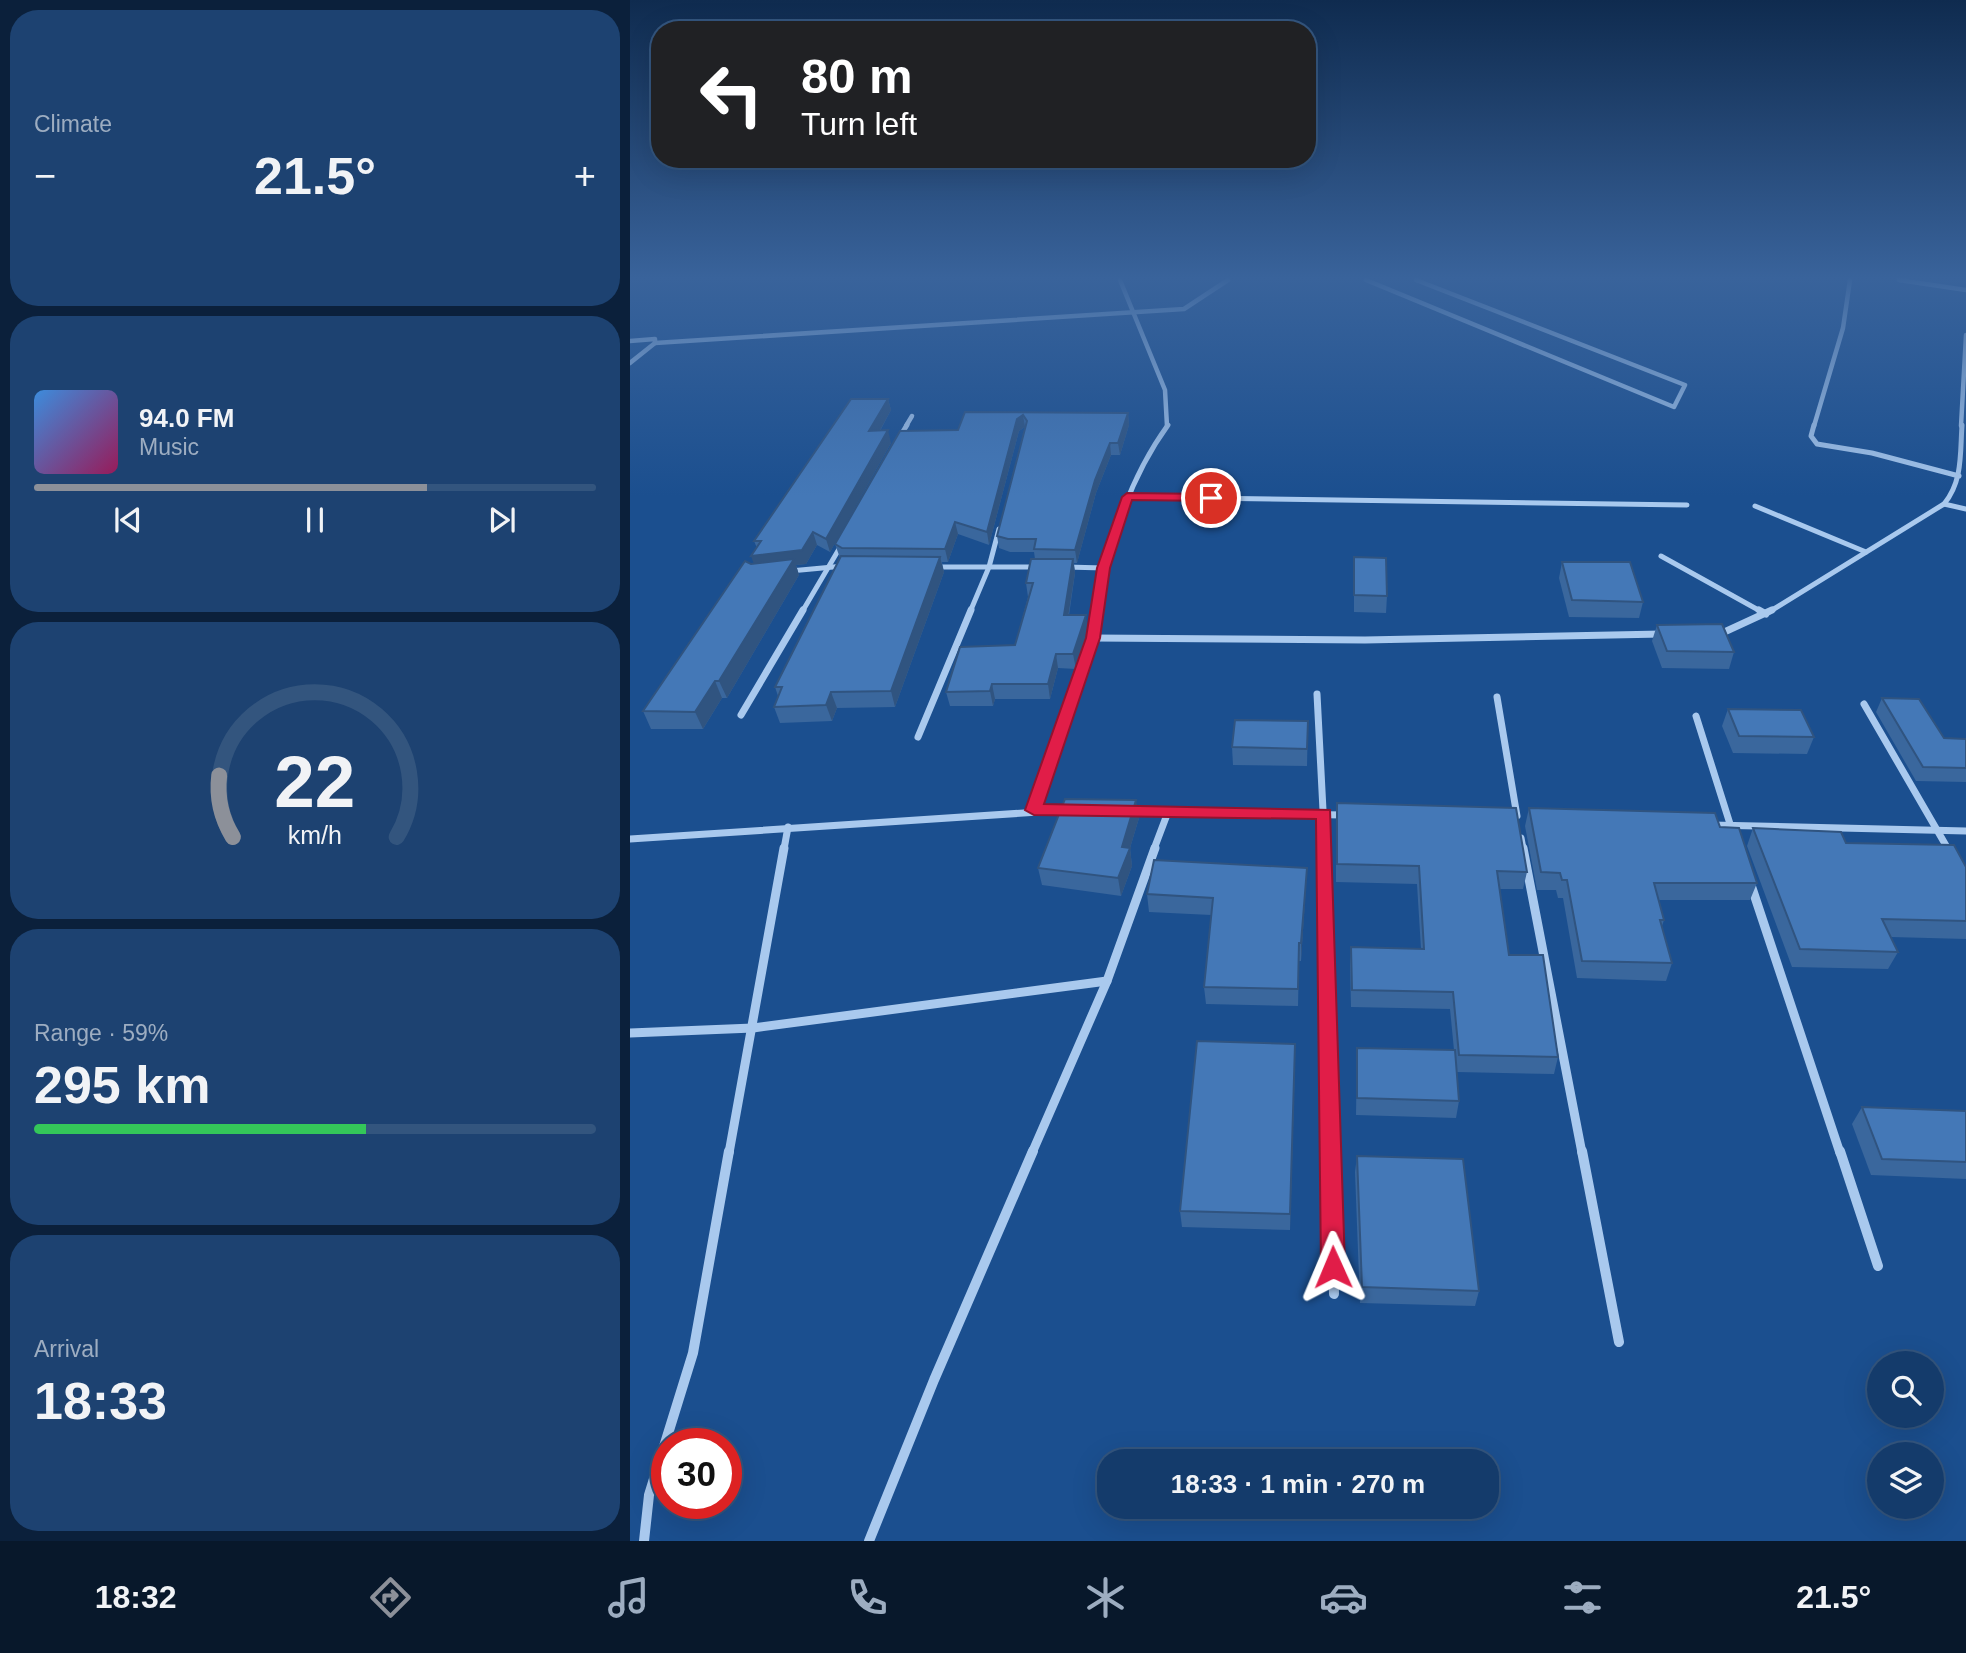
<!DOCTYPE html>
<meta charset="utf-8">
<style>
body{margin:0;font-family:Helvetica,sans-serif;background:#1d4271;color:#f1f3f6;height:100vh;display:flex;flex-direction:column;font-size:26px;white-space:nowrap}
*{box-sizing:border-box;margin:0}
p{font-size:23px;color:#9dadc1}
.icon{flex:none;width:38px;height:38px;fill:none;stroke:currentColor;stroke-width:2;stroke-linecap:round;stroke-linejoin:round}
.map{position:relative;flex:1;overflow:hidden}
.panel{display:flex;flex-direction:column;gap:10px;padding:10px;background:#0b203b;width:630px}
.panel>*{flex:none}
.banner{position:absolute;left:21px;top:21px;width:665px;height:147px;border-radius:28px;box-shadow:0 7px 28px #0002,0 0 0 2px #33557e;background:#202124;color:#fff;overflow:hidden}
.tools{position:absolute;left:1237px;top:1351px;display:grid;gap:14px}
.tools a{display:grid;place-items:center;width:77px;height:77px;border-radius:50%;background:#143b6b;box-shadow:0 7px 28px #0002,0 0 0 2px #33557e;font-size:35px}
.speed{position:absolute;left:21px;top:1428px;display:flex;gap:14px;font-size:35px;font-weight:700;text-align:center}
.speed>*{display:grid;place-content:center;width:91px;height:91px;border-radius:50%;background:#143b6b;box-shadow:0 7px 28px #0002,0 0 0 2px #33557e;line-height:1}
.speed .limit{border:10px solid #d22;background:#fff;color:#111}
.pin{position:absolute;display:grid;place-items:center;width:60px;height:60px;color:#fff;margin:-30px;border:4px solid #fff;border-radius:50%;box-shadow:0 2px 7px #0007}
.me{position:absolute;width:77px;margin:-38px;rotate:359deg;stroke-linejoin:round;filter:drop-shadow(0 0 5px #0008)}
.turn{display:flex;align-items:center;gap:24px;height:147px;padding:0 35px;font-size:32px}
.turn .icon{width:91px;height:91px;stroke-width:2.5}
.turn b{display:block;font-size:49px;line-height:60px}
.big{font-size:52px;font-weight:600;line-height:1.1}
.panel .tile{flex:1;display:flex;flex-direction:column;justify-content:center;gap:10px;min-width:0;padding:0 24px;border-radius:28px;background:#1d4271}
.panel .dial{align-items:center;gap:0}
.dial svg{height:182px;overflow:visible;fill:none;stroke:#33557e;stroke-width:7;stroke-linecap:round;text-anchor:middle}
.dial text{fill:#f1f3f6;stroke:none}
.song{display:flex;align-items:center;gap:21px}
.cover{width:84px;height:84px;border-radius:10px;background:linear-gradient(135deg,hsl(210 70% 55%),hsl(330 70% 35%))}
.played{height:7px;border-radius:4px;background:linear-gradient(90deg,#8c9099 70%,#33557e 70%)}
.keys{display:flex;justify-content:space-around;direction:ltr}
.heat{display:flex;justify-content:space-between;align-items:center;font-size:38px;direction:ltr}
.charge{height:10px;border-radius:5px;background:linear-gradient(90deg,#34c759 59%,#33557e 0)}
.trip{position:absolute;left:467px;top:1449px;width:402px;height:70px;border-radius:28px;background:#143b6b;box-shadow:0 7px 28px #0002,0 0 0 2px #33557e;font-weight:600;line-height:70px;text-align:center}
.tab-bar{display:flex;height:112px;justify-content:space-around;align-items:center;background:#08182b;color:#9dadc1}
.tab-bar .icon{width:49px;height:49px}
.tab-bar .on{color:#8c9099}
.tab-bar b{font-size:32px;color:#f1f3f6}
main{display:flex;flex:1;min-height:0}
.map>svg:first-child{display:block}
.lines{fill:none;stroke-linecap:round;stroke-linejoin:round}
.minor-far4{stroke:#a9c9ee;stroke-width:4.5}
.minor-far3{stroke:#a9c9ee;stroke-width:5}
.minor-far2{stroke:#a9c9ee;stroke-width:7}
.minor-far1{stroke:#a9c9ee;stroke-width:9}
.minor{stroke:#a9c9ee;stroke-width:10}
.wall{fill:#3a679d}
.shaded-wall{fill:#305480}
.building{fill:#4478b7;stroke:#305480;stroke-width:2}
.route{fill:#e11d48;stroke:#92132f;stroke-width:2}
</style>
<main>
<section class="panel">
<div class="tile"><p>Climate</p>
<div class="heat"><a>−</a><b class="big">21.5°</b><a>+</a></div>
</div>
<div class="tile">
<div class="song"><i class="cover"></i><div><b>94.0 FM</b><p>Music</p></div></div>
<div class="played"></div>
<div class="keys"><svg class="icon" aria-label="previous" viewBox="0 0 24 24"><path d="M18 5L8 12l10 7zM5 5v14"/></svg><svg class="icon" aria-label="pause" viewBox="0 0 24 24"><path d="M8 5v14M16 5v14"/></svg><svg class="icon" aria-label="next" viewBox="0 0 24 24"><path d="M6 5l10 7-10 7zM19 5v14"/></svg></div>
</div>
<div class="tile dial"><svg viewBox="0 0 100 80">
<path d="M14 69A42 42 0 1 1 86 69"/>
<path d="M14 69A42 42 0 0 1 8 42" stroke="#8c9099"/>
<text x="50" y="56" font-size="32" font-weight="700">22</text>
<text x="50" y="72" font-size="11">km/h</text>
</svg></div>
<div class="tile"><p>Range · 59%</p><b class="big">295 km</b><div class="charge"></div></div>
<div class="tile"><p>Arrival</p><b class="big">18:33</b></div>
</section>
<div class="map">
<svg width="1336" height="1541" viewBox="0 0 1336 1541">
<rect width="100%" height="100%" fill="#1b4f8f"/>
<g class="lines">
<g class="minor-far4">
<polyline points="490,280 535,390 537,426"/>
<polyline points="736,280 1044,407 1055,385 786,280"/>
<polyline points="1269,280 1336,290"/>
<polyline points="0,341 25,339 25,343 554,309 598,280"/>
<polyline points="0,363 25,343"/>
<polyline points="276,426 282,416"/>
<polyline points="1184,426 1213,328 1220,280"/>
<polyline points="1331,426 1336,335"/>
</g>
<g class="minor-far3">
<polyline points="1184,425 1181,436 1187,444 1242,453 1329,476"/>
<polyline points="269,438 277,425"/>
<polyline points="497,497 1057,505"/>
<polyline points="1314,504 1336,509"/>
<polyline points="1125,506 1236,552"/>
<polyline points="1031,556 1132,612"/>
<polyline points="306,567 407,567"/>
<polyline points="436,567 474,568"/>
<polyline points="160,571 214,566"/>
<polyline points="172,612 212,544"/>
<polyline points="340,612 359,567 369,529"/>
<path d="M467 612C478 545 498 480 538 425"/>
<path d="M1139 612 1314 504C1333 481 1330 453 1332 425"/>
</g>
<g class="minor-far2">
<polyline points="1129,610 1136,614"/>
<polyline points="1090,634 1142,610"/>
<polyline points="463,638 735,640 1032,634"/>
<polyline points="687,694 695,849"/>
<polyline points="867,697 887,816"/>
<polyline points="1234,704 1318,849"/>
<polyline points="111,715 173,610"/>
<polyline points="1066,716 1101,827"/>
<polyline points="288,737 341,610"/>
<polyline points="403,810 463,638 467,610"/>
<polyline points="500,812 716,815"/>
<polyline points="1081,825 1336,831"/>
<polyline points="891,838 893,849"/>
<polyline points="0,839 439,810"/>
<polyline points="154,849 158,827"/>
<polyline points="524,849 538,812"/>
</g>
<g class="minor-far1">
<polyline points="695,848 701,1153"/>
<polyline points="893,848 952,1153"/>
<polyline points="1317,848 1319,851"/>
<polyline points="1121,885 1210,1153"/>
<polyline points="0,1033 123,1028 477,981"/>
<polyline points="99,1153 154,848"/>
<polyline points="402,1153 477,981 525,848"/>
</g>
<g class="minor">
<polyline points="701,1151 704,1294"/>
<polyline points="952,1151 989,1342"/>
<polyline points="1210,1151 1248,1266"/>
<polyline points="14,1541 19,1495 63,1353 99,1151"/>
<polyline points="239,1541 304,1380 403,1151"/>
</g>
</g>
<g class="wall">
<polygon points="258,399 261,410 250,431 261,443 200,552 187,545 176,564 166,565 169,575 97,698 92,698 73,729 21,729 13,711 121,564 124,564 127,548 124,541"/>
<polygon points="335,412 498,413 499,425 490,455 481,455 466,493 447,563 444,563 445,573 439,615 458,630 446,669 428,668 420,699 365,699 363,706 320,706 316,692 385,645 398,597 396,583 405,559 404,552 380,552 369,548 367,536 395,428 395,427 389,431 359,545 328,534 318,562 312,562 314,572 265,707 207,708 202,721 150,723 144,707 148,696 145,687 210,558 205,544 328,430"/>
<polygon points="724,557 757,596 756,613 724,612"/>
<polygon points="932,562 1013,602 1009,618 939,617 929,578"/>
<polygon points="1027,625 1104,652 1099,669 1032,668 1022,641"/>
<polygon points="1252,698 1314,738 1336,739 1336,782 1286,781 1246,712"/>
<polygon points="1098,709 1184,737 1177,754 1103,753 1092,726"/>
<polygon points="678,721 677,766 603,765 602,747"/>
<polygon points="899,808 1090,827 1127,883 1120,900 1029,900 1034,920 1032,926 1042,963 1036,981 947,978 933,898 928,898 926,890 907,890 895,826"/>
<polygon points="509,818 500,848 502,866 491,896 412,885 408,868"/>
<polygon points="706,820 897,872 893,889 869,889 879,955 928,1057 924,1074 827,1072 829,1101 826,1118 726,1115 727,1048 824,1050 820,1009 721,1007 720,965 721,947 791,949 787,884 706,882"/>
<polygon points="1123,828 1216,843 1336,867 1336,939 1261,937 1268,952 1258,969 1162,967 1117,846"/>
<polygon points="677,868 671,961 669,961 668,1006 576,1004 574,987 581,915 519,912 517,894"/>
<polygon points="665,1061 660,1230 552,1227 550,1211"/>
<polygon points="1232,1107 1336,1111 1336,1179 1241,1175 1222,1124"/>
<polygon points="727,1156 849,1291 845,1306 730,1303 725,1172"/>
</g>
<g class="shaded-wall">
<polygon points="258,399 261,410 243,443 239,431"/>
<polygon points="498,413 499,425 490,455 488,443"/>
<polygon points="393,415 395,427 389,431 359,545 357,532 387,419"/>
<polygon points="258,430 261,443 200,552 196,539"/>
<polygon points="480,443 481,455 466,493 447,563 445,550 465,480"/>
<polygon points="325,522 328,534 318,562 315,549"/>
<polygon points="183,532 187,545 176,564 166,565 169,575 97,698 89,681 126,570 121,556"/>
<polygon points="310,557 314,572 265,707 261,691"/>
<polygon points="443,559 445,573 436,630 434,615"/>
<polygon points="456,615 458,630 446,669 443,654"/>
<polygon points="426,654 428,668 420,699 418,684"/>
<polygon points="85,681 92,698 73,729 65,712"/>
<polygon points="362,684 365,699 363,706 360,691"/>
<polygon points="201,692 207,708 202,721 196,705"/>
<polygon points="506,800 509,818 500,848 502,866 491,896 488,878 492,847"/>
<polygon points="677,868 676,885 671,961 671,943"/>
<polygon points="665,1044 665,1061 660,1230 660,1214"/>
</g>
<g class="building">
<polygon points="221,399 258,399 239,431 258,430 196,539 183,532 172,550 121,556 131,541 124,541"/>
<polygon points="335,412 498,413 488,443 480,443 465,480 445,550 404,549 406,539 378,539 367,536 397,421 393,415 387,419 357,532 325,522 315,549 212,548 205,544 270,431 328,430"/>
<polygon points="211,556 310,557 261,691 201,692 196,705 144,707 152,687 145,687"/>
<polygon points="724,557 756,558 757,596 724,595"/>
<polygon points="164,559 89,681 85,681 65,712 13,711 115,561 121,564"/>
<polygon points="401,559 443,559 434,615 456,615 443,654 426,654 418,684 362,684 360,691 316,692 330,647 385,645 403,583 396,583"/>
<polygon points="932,562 1000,562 1013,602 942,600"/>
<polygon points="1092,624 1104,652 1037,651 1027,625"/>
<polygon points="1252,698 1289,699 1314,738 1336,739 1336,768 1293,767"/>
<polygon points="1098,709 1171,710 1184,737 1109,736"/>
<polygon points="605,720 678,721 677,749 602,747"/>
<polygon points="435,799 506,800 492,847 500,848 488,878 408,868"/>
<polygon points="707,803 886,808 897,872 867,871 879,955 913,955 928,1057 829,1055 823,992 722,990 721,947 794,949 789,866 707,864"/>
<polygon points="899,808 1085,813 1090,827 1109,828 1127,883 1024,883 1034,920 1030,920 1042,963 952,961 937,880 932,880 930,873 911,872"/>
<polygon points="1123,828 1211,832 1216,843 1324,845 1336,867 1336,921 1252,919 1268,952 1170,949"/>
<polygon points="524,860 677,868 671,943 669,943 668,989 574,987 583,898 517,894"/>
<polygon points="567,1041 665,1044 660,1214 550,1211"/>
<polygon points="727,1048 825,1050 829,1101 727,1098"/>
<polygon points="1232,1107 1336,1111 1336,1162 1252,1159"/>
<polygon points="727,1156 833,1159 849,1291 732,1287"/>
</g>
<linearGradient id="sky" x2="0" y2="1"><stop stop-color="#0f2b4f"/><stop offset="0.56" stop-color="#39639b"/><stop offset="1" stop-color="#39639b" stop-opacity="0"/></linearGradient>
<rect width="1336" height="496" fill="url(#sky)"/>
<polygon class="route" points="497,493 581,494 587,498 581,501 502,500 480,568 470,638 414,804 700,810 715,1267 712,1276 703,1279 695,1276 691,1267 686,819 404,815 395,810 456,638 467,568 492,497"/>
</svg>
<div class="tools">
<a><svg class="icon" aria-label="search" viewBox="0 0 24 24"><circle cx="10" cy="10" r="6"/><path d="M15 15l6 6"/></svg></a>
<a><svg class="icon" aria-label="layers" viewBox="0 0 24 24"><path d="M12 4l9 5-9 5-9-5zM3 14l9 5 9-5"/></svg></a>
</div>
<div class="speed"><div class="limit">30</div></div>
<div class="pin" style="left:581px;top:498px;background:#d93025"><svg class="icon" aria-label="arrive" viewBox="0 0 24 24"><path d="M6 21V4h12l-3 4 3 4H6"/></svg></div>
<svg class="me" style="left:703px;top:1267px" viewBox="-20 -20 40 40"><path d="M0-17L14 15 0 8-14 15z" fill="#e11d48" stroke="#fff" stroke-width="4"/></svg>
<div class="trip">18:33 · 1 min · 270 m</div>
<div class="banner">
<div class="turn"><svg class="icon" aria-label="left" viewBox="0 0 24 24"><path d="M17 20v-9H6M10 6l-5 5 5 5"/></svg><div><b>80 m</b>Turn left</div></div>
</div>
</div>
</main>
<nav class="tab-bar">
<b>18:32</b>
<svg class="icon on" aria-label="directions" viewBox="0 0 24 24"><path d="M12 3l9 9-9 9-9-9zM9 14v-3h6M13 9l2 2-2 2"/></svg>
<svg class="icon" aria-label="music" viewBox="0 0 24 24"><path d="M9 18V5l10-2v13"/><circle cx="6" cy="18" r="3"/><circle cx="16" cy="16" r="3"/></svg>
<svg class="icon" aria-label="phone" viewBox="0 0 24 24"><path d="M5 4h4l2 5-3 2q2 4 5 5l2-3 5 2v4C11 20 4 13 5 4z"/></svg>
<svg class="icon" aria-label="climate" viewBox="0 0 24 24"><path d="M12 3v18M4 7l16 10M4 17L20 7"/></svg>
<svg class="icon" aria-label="car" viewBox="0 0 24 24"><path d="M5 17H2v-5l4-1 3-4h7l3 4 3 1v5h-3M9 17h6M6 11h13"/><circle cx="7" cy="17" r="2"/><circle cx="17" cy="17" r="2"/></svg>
<svg class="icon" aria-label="filters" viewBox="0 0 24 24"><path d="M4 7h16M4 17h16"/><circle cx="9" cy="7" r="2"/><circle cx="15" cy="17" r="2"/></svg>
<b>21.5°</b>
</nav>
